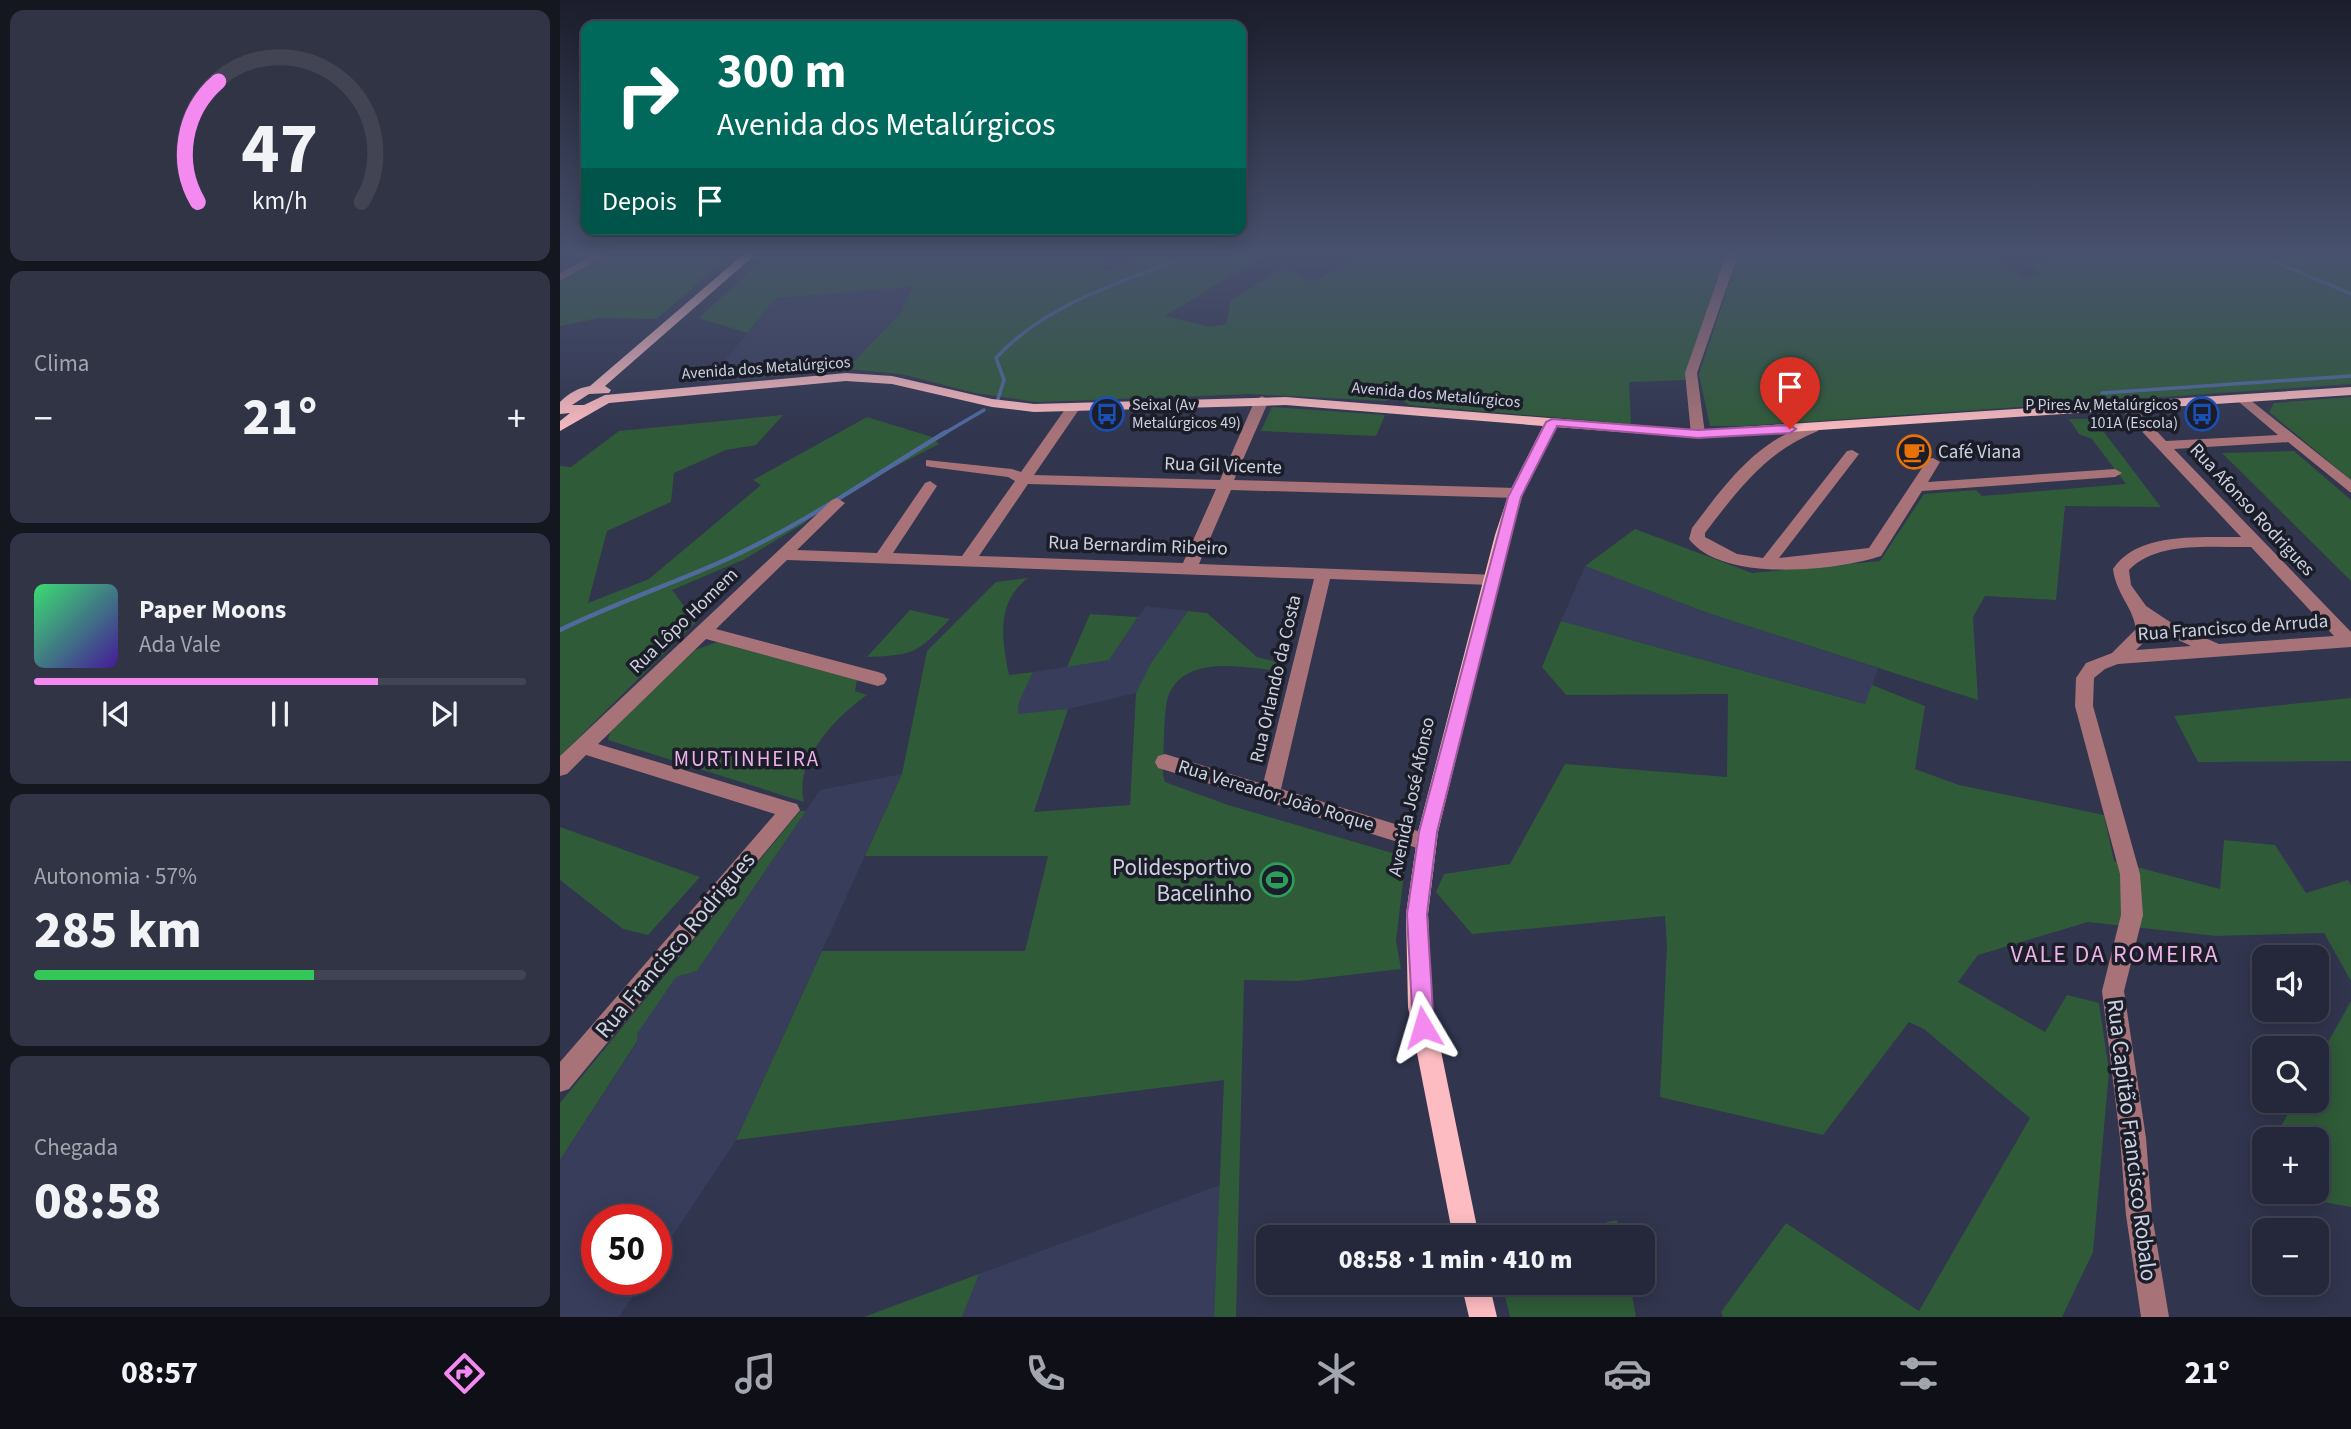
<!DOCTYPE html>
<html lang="pt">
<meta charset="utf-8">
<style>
body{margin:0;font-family:"Source Sans 3",sans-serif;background:#313445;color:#f1f3f6;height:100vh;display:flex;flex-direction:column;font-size:26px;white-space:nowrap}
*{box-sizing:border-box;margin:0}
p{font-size:23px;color:#a3a6af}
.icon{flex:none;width:38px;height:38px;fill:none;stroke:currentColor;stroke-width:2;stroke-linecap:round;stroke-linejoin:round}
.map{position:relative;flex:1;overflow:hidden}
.panel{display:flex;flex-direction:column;gap:10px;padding:10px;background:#141620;width:560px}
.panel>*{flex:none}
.guide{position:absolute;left:21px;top:21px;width:665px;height:214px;border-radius:14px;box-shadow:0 4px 18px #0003,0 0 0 2px #424454;background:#00695c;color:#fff;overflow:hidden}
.controls{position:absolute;left:1692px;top:945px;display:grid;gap:14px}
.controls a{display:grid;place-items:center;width:77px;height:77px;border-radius:14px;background:#25283a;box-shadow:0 4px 18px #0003,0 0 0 2px #424454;font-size:35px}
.speed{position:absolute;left:21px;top:1204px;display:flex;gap:14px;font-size:35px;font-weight:700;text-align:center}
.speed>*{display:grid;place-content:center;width:91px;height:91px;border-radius:50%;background:#25283a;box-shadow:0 4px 18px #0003,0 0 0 2px #424454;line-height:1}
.speed .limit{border:10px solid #d22;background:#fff;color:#111}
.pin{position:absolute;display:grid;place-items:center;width:60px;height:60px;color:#fff;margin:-72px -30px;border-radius:50% 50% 50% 0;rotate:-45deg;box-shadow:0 0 7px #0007}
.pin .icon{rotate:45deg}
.me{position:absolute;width:77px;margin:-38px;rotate:353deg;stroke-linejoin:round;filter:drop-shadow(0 0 5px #0008)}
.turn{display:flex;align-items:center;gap:24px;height:147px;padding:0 21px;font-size:32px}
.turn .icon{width:91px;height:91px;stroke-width:2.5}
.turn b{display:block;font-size:49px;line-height:60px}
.then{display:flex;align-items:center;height:66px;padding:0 21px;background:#0003;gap:14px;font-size:26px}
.big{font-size:52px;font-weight:800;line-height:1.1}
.panel .card{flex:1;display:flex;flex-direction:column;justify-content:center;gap:10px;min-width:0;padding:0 24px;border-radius:14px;background:#313445}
.panel .dial{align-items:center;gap:0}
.dial svg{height:182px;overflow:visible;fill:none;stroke:#424454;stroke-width:7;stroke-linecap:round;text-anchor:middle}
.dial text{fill:#f1f3f6;stroke:none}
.song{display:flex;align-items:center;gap:21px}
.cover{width:84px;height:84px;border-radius:10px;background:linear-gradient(135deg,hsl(140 70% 55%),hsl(260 70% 35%))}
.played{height:7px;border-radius:4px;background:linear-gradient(90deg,#f489f0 70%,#424454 70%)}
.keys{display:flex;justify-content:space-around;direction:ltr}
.heat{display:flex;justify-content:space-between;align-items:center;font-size:38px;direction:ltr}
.charge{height:10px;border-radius:5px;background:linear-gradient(90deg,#34c759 57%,#424454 0)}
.trip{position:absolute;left:696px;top:1225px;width:399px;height:70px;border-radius:14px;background:#25283a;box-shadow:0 4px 18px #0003,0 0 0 2px #424454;font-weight:800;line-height:70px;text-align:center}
.tab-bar{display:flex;height:112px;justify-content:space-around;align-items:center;background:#0f1017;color:#a3a6af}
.tab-bar .icon{width:49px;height:49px}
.tab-bar .selected{color:#f489f0}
.tab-bar b{font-size:32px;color:#f1f3f6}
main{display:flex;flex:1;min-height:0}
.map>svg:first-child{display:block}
.built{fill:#383d5c}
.green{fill:#2f5b38}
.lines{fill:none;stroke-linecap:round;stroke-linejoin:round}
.stream-far1{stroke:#506a9d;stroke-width:3.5}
.stream{stroke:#506a9d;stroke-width:4.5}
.minor{fill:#a77378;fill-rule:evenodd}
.major{fill:#fdbcc1;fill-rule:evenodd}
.route{fill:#f489f0;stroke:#9f599c;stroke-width:2}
.labels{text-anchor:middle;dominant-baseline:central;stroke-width:7;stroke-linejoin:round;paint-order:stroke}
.far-street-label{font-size:16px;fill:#cdd1e0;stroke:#1b1d29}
.far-poi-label{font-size:16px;fill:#cdd1e0;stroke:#1b1d29;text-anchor:start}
.poi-label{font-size:19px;fill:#cdd1e0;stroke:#1b1d29;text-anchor:start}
.street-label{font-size:19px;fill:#cdd1e0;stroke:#1b1d29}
.neighbourhood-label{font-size:21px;letter-spacing:2px;fill:#edb2ea;stroke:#1b1d29}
.near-poi-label{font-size:23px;fill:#cdd1e0;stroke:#1b1d29;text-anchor:end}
.near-street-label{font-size:23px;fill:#cdd1e0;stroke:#1b1d29}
.near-neighbourhood-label{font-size:24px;letter-spacing:2px;fill:#edb2ea;stroke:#1b1d29}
</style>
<main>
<section class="panel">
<div class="card dial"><svg viewBox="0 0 100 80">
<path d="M14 69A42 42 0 1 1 86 69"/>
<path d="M14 69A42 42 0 0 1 23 16" stroke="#f489f0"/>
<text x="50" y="56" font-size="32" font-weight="700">47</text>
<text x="50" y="72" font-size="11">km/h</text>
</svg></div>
<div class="card"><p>Clima</p>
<div class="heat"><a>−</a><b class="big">21°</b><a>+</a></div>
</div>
<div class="card">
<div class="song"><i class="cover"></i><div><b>Paper Moons</b><p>Ada Vale</p></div></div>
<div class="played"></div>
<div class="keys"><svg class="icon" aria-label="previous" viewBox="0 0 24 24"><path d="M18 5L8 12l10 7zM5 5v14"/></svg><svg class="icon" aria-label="pause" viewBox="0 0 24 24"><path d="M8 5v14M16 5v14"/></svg><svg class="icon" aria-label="next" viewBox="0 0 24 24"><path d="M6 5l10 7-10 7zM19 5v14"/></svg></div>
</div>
<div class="card"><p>Autonomia · 57%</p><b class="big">285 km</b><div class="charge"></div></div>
<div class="card"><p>Chegada</p><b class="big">08:58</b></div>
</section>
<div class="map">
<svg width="1791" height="1317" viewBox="0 0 1791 1317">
<rect width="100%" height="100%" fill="#31354e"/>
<g class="built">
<polygon points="354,287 342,311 287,369 146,384 216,298"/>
<polygon points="1025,566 1148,613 1318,668 1306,704 1001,621"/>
<polygon points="586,606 628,611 591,663 576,693 508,709 457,715 459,702 473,672 549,660"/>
<polygon points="342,774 176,1140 96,1261 96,1220 37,1220 37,1279 84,1279 59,1317 0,1317 0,1160 78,1041 76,1034 116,977 137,971 260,790"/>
<polygon points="660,1185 654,1317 402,1317 419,1274"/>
</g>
<g class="green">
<polygon points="50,252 174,252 97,319 39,318 0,326 0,280"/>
<path d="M211 252H546L541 254 543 270 565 267 578 252H710L605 316 650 327 666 324 671 300 725 267 752 282 799 257 795 252H1170L1126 380 1069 382 1071 424 849 405C843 399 833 397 825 401L690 394 477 402 415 393 341 374 287 369 342 311 353 287 216 298 187 333 139 318Z"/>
<polygon points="1180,252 1449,252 1456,255 1439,262 1467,278 1480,273 1469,267 1506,253 1504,252 1791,252 1791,384 1185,426 1150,426 1139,374"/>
<polygon points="1791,397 1791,480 1709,412 1714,403"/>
<polygon points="712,407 825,415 816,436 701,431"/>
<polygon points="223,415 196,445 166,450 114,473 111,502 47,531 28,603 89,579 201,485 193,480 307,417 372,437 379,444 276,497 243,524 185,559 112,590 136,622 0,756 0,466 11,467 59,431"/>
<polygon points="1509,419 1534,419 1601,507 1505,506 1496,600 1425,596 1413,617 1418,700 1148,613 1025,566 1075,529 1192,573 1320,561 1364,494 1416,490 1422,496 1566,484 1532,439 1519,434"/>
<polygon points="1734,451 1791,500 1791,581 1662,453"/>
<path d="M468 578C435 603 442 640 449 675L473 672 459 702 458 714 508 709 474 812 570 805 576 693 591 663 628 611 647 613 697 657 725 664 723 671C689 669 628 652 609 694 603 707 604 758 603 775L605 782 668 805 846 857 836 941 841 969 737 981 684 980 676 1317H654L664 1080 176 1140 262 951H465L488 856H305L342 774 367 651 436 582Z"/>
<path d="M350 610 390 619C357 653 355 655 307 657Z"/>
<polygon points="530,614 578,617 549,660 507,667"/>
<polygon points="1001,621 1305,704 1312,685 1365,706 1355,769 1399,785 1544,815 1554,861 1660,889 1664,840 1715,845 1746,893 1788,880 1791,886 1791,981 1764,933 1656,936 1528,922 1418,955 1398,982 1485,1032 1507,995 1539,1003 1549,1071 1533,1252 1502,1317 1163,1317 1161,1312 1226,1223 1359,1311 1470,1118 1364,1029 1349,1022 1263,1135 1100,1097 1107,945 1105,916 912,934 876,892 884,874 950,864 1005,764 1167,777 1168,694 1006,695 982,667"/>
<path d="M157 642 297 680 295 691 307 695C277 716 233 760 244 802L48 740 50 732 135 650Z"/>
<polygon points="1791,698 1791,761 1638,762 1614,716"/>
<polygon points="240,811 246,811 137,971 116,977 77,1034 78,1040 0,1160 0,1103"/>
<polygon points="0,827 140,877 88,935 63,929 0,880"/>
<polygon points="1791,1001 1791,1207 1735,1197 1733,1192 1757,1192 1757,1139 1714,1139 1735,1101 1757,1101 1757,1062"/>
<polygon points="1057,1220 1062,1237 982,1237"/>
<polygon points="419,1274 402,1317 304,1317"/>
<polygon points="942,1283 1070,1283 1076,1317 950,1317"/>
</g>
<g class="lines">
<g class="stream-far1">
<polyline points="1692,252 1791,294"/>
<polyline points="1542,393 1791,376"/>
<path d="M438 399 444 380 436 358C488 301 569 280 638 252"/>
<polyline points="383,434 424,410"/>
</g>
<path class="stream" d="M0 630C53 604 109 585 163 561 241 526 313 476 386 432"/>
<g class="minor">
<polygon points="38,252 51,252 0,281 0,273"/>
<polygon points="1167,252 1179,252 1137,373 1145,434 1138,438 1131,434 1125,373"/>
<path d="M1684 395 1791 480V493L1728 442 1614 449 1791 632V647L1558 664 1545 669 1534 678 1533 706 1580 874 1583 915 1564 991 1586 1138 1592 1215 1609 1317H1581L1566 1215 1560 1138 1542 991 1561 915 1560 874 1515 706 1516 678 1526 663 1552 653 1576 629C1573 607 1556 594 1553 569 1578 531 1642 538 1681 537L1559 407 1561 404H1571L1606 441 1718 435 1679 402 1677 399ZM1691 547 1774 636 1659 644 1613 624 1586 606 1571 585 1569 570C1598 540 1652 548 1691 547ZM1593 628 1631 646 1576 650 1591 635Z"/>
<path d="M702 396 709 400 674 480 956 488 963 493 956 498 671 490 639 564 937 575 939 579 937 583 931 585 770 579 721 789 874 836 877 842 874 848 867 851 605 770 598 768 595 762 598 756 605 754 703 784 754 579 227 560 156 629 318 672 324 674 327 679 324 684 318 686 146 639 38 744 230 802 237 804 240 810 9 1089 0 1092V1062L215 814 26 755 7 774 0 776V756L272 500 277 498 285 503 237 550 317 553 365 483 370 481 377 486 333 553 402 556 455 481 448 477 371 467 366 466V460L452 469 461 472 508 405 513 404 520 408 474 475 660 480 695 400ZM468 484 656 489 623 563 419 556Z"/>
<path d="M1253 424 1260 428 1258 431C1206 451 1178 490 1145 533V537L1177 554 1203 558 1287 451 1292 450 1299 454 1219 558 1309 548 1368 459 1373 458 1380 462 1368 482 1555 469 1562 473 1555 477 1362 491 1321 556C1275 571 1162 583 1129 539L1132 528C1165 485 1197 438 1253 424Z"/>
</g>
<g class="major">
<path d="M186 252H198L45 386 51 390 49 393 29 394 12 405H24L45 395 286 373 332 376 432 399 474 404 726 397 1138 430 1791 387V395L1138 438 996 427 963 493 951 535 878 832 868 914 872 1007 919 1237H893L848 1007 846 914 858 832 935 535 949 493 983 426 726 405 474 412 432 407 332 384 286 381 49 403 0 431V421L10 413 0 414V402C9 393 18 388 30 386Z"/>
<polygon points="901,1283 929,1283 937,1317 909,1317"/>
</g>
</g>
<linearGradient id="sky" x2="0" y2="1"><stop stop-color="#1b1d2b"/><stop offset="0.58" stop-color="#48516e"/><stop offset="1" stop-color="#48516e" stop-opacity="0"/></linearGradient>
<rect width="1791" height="436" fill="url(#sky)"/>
<polygon class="route" points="992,419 1138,430 1230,425 1236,429 1230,433 1138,438 997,426 961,497 877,832 867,914 874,1027 871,1035 863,1038 856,1035 853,1027 847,914 859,832 948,497 986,422"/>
<defs>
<symbol id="bus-ring" viewBox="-11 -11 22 22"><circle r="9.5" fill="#1b1d29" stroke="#1a4fb4" stroke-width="1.5"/><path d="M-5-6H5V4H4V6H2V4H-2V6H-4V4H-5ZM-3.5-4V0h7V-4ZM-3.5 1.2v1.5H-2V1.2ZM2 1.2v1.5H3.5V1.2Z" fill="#1a4fb4"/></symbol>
<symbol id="cafe-ring" viewBox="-11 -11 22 22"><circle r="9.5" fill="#1b1d29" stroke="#e8710a" stroke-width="1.5"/><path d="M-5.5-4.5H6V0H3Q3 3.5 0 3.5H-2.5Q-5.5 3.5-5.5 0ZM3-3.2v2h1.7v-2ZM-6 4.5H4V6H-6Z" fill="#e8710a"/></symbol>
<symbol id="stadium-ring" viewBox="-11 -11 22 22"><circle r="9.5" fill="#1b1d29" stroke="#2e9e5b" stroke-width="1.5"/><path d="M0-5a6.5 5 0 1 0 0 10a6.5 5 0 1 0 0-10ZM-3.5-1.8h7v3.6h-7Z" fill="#2e9e5b"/></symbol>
</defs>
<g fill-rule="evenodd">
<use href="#bus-ring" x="528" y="395" width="38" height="38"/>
<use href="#bus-ring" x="1623" y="395" width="38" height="38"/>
<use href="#cafe-ring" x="1335" y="433" width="38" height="38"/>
<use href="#stadium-ring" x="698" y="861" width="38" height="38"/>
</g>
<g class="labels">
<g class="far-street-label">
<text transform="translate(206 368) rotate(-4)">Avenida dos Metalúrgicos</text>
<text transform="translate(876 395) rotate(5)">Avenida dos Metalúrgicos</text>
</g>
<g class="far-poi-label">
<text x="572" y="405">Seixal (Av<tspan x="572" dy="18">Metalúrgicos 49)</tspan></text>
<text x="1618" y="405" text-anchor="end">P Pires Av Metalúrgicos<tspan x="1618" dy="18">101A (Escola)</tspan></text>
</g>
<g class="poi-label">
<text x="1378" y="452">Café Viana</text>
</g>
<g class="street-label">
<text transform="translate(663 466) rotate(2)">Rua Gil Vicente</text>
<text transform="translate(1692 510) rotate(47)">Rua Afonso Rodrigues</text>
<text transform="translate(578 546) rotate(2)">Rua Bernardim Ribeiro</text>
<text transform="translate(124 621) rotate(-44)">Rua Lôpo Homem</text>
<text transform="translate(1673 628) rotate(-4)">Rua Francisco de Arruda</text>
<text transform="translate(716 679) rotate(-77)">Rua Orlando da Costa</text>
<text transform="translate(716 796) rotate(17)">Rua Vereador João Roque</text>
<text transform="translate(852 797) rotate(-78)">Avenida José Afonso</text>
</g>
<g class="neighbourhood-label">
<text x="187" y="759">MURTINHEIRA</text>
</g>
<g class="near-poi-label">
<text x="692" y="867">Polidesportivo<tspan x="692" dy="26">Bacelinho</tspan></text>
</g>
<g class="near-street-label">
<text transform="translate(115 945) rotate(-50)">Rua Francisco Rodrigues</text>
<text transform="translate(1572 1140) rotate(83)">Rua Capitão Francisco Robalo</text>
</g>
<g class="near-neighbourhood-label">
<text x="1555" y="954">VALE DA ROMEIRA</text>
</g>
</g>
</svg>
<div class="controls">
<a><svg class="icon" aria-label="sound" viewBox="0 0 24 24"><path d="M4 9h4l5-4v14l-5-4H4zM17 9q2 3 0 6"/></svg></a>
<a><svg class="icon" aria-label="search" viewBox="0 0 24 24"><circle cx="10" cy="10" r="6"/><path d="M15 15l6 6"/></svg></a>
<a>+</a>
<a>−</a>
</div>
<div class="speed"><div class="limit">50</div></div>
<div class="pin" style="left:1230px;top:429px;background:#d93025"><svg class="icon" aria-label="arrive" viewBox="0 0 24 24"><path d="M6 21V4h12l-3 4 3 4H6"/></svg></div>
<svg class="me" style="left:863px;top:1027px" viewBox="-20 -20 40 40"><path d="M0-17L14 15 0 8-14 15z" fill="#f489f0" stroke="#fff" stroke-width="4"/></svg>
<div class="trip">08:58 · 1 min · 410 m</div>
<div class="guide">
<div class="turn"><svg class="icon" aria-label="right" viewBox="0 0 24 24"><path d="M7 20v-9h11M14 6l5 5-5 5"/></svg><div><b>300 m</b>Avenida dos Metalúrgicos</div></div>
<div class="then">Depois<svg class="icon" aria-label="arrive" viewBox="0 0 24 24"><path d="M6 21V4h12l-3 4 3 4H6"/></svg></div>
</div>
</div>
</main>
<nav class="tab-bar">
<b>08:57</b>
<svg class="icon selected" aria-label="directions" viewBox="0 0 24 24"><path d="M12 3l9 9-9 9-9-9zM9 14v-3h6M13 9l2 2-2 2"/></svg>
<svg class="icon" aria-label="music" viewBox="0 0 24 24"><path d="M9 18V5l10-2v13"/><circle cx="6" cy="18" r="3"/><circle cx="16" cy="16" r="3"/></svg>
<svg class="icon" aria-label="phone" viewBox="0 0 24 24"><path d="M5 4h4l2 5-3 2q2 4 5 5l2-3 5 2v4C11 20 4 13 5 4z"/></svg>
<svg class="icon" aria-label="climate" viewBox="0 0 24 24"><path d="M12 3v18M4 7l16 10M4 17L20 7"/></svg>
<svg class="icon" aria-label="car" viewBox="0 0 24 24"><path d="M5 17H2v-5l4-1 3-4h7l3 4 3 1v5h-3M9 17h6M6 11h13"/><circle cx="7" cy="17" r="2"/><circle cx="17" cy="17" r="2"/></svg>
<svg class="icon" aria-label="filters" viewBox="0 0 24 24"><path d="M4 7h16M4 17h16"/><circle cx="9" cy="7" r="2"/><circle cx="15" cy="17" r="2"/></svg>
<b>21°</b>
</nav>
